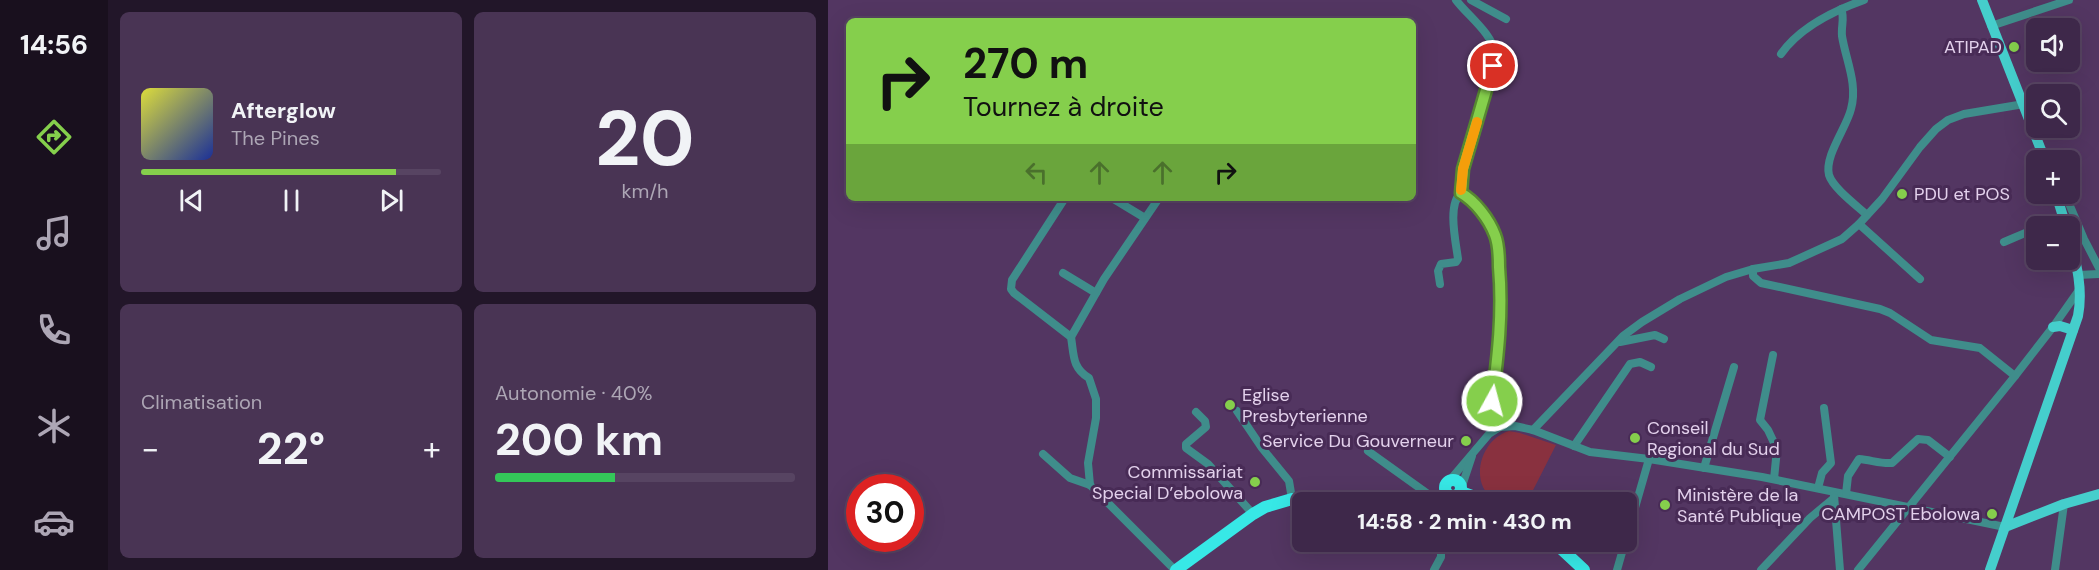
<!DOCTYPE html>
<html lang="fr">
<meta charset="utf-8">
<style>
body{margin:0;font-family:"DM Sans",sans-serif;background:#493454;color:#f1f3f6;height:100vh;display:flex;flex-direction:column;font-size:22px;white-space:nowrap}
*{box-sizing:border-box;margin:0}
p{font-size:20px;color:#ada6b5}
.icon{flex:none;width:33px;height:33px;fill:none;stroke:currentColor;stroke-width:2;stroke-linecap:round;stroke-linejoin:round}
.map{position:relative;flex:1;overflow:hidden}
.side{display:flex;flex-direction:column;gap:12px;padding:12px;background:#221629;width:720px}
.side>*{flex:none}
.top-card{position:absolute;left:18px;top:18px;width:570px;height:183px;border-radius:9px;box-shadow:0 6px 24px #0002,0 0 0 2px #574462;background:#85cf4c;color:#111;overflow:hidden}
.tools{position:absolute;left:1198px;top:18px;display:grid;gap:12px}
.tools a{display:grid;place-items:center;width:54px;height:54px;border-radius:9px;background:#3e284a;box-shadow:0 6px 24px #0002,0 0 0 2px #574462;font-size:30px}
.speed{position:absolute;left:18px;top:474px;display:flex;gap:12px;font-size:30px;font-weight:700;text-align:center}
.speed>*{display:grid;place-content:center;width:78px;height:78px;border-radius:50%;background:#3e284a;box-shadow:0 6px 24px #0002,0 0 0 2px #574462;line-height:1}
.speed .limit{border:9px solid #d22;background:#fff;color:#111}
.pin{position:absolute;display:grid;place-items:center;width:51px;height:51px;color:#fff;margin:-26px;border:3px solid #fff;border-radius:50%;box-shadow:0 2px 6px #0007}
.me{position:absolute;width:66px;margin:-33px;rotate:7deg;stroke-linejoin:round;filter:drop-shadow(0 0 4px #0008)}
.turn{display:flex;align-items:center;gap:21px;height:126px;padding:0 18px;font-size:27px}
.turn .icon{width:78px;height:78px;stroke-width:2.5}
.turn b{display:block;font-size:42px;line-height:51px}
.lanes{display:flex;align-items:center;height:57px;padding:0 18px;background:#0003;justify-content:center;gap:30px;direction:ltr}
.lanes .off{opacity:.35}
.big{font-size:45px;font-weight:700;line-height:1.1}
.side .widget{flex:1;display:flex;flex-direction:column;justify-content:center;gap:9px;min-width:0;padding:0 21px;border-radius:9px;background:#493454}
.side .dial{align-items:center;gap:0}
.dial b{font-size:78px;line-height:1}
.song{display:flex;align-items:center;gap:18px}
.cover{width:72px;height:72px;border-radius:9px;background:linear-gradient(135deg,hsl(60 70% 55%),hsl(230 70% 35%))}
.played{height:6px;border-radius:3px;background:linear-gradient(90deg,#85cf4c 85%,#574462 85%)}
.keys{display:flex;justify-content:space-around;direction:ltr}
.heat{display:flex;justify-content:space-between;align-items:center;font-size:33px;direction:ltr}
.charge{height:9px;border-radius:4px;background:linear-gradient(90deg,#34c759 40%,#574462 0)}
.side .tiles{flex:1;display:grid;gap:12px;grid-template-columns:repeat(2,1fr)}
.trip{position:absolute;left:464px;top:492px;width:345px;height:60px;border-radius:9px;background:#3e284a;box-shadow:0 6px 24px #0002,0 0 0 2px #574462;font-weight:700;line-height:60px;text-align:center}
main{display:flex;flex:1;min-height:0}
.tabs{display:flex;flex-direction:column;width:108px;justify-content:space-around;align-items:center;background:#19101e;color:#ada6b5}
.tabs .icon{width:42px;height:42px}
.tabs .on{color:#85cf4c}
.tabs b{font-size:27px;color:#f1f3f6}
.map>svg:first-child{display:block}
.green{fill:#89313f}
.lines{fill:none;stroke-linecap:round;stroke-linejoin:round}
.minor{stroke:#3f8d8b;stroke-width:8}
.major{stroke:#45cecc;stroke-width:10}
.highway{stroke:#37e8e6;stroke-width:12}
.route-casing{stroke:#568731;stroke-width:15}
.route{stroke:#85cf4c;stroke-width:10}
.slow{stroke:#f59e0b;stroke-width:10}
.poi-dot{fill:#85cf4c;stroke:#482b56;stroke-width:2}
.labels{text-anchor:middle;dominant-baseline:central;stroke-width:6;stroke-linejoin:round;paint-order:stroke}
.poi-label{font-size:18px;fill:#e3d1ec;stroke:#482b56;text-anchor:end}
</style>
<main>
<nav class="tabs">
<b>14:56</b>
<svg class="icon on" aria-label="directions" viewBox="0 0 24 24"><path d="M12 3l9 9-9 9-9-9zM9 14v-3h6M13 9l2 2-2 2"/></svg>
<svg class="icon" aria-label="music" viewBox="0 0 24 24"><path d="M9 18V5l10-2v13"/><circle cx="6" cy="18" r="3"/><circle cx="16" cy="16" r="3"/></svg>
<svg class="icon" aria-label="phone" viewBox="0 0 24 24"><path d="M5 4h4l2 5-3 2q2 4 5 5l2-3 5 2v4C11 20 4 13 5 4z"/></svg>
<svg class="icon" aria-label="climate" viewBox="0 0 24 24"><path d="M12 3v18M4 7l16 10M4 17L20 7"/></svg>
<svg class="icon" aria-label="car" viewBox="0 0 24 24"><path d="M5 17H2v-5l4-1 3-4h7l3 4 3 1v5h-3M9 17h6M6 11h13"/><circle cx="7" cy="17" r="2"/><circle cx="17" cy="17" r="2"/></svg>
</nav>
<section class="side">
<div class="tiles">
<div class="widget">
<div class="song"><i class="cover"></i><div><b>Afterglow</b><p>The Pines</p></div></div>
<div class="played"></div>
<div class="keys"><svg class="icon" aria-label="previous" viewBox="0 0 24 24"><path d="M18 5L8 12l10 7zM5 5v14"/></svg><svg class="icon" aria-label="pause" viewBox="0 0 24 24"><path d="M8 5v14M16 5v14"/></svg><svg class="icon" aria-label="next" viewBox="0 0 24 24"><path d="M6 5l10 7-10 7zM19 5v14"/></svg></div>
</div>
<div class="widget dial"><b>20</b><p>km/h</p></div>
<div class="widget"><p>Climatisation</p>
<div class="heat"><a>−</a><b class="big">22°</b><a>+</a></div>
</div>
<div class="widget"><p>Autonomie · 40%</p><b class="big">200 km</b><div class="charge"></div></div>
</div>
</section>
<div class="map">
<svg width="1271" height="570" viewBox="0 0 1271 570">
<rect width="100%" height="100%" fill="#533662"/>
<path class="green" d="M681 431 692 433 728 445 699 502C689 502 674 505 666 500 640 482 653 439 681 431Z"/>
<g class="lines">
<g class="minor">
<polyline points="643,0 678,19"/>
<path d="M1013 9C1017 17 1013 26 1014 36 1018 61 1030 84 1023 109 1019 127 996 156 1001 175 1005 188 1028 205 1039 215"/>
<polyline points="1163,26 1241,0"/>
<path d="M953 54C972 27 1005 11 1036 0"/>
<path d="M633 193C647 202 661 219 667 235 671 245 671 257 671 267 675 312 670 356 664 401L661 406 666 430"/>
<polyline points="1237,194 1256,239 1271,268"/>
<path d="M237 198 184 280 183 289 186 293 243 337C246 355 244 368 261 378L268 399V418L260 463 262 485"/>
<polyline points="284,198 317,218"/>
<polyline points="1031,224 1092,279"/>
<polyline points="1213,226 1236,218"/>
<polyline points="1176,242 1209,228"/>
<polyline points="925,269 925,276 933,283 1052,309 1062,313 1103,340 1152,348 1187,376"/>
<polyline points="235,273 268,293"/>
<polyline points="1250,275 1271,274"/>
<path d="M612 284 610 271 613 264 628 262 630 259C628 243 619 204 633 193L635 169 667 54C665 34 640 16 628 0"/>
<polyline points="243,337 276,279 331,198"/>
<polyline points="792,342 827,335 836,339"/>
<polyline points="945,355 932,420 940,430 949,449 946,479"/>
<polyline points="409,411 434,448 461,481 464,499"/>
<polyline points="368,412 377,421 378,427 358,444 358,448 380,464 425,514"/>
<polyline points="705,430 795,336 814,322 852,299 898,277 925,269 961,263 1014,239 1031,224 1054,199 1092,147 1108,129 1120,120 1136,114 1196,104"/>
<polyline points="746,446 802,364 812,362 823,367"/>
<polyline points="540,451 607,499"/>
<polyline points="215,454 242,478 262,485 347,570"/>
<polyline points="876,468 906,367"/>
<polyline points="622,480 661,434 672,427 687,426 705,430 762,452 821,459 934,477 1177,527"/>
<polyline points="990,488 994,473 1003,463 996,408"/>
<polyline points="633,489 644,456"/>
<path d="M1018 494 1020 476 1031 459C1043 460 1053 464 1064 463L1090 439 1100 440 1122 457"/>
<polyline points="1006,495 1012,570"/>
<polyline points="620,502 622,496"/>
<polyline points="798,539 821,459"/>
<polyline points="606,570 613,557 613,542"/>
<polyline points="789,570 797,542"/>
<polyline points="933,570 982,518 1006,498"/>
<polyline points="1030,570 1187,376 1225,327 1251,290"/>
<polyline points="1227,570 1236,504"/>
</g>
<g class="major">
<polyline points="1154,0 1217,160"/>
<polyline points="1228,194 1238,226"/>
<polyline points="1225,327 1232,326 1245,330"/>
<polyline points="1177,527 1236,504 1271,494"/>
<path d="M1162 570 1250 316C1255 290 1249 265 1242 240"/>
</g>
<g class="highway">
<circle cx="625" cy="488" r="8"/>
<polyline points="633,492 660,502"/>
<polyline points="560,502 613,499 618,492"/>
<polyline points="726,542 756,570"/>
<polyline points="348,570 425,514 437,507 464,499 527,502"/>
</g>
</g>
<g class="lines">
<defs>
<path id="route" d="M664 401C670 356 675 312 671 267 671 257 671 245 667 235 661 219 647 201 633 193L635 169 665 66"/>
</defs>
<use href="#route" class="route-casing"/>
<use href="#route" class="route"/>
<polyline class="slow" points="633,190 635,169 649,122"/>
</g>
<g class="poi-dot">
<circle cx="1186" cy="47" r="6"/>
<circle cx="1074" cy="194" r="6"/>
<circle cx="402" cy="405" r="6"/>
<circle cx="807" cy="438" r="6"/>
<circle cx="638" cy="441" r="6"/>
<circle cx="427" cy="482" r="6"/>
<circle cx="837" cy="505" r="6"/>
<circle cx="1164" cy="514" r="6"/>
</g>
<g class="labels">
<g class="poi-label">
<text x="1174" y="47">ATIPAD</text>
<text x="1086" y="194" text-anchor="start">PDU et POS</text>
<text x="414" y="395" text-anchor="start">Eglise<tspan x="414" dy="21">Presbyterienne</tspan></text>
<text x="819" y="428" text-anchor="start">Conseil<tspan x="819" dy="21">Regional du Sud</tspan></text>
<text x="626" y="441">Service Du Gouverneur</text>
<text x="415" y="472">Commissariat<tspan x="415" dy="21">Special D’ebolowa</tspan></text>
<text x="849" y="495" text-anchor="start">Ministère de la<tspan x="849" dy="21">Santé Publique</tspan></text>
<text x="1152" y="514">CAMPOST Ebolowa</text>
</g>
</g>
</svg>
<div class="tools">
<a><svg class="icon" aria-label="sound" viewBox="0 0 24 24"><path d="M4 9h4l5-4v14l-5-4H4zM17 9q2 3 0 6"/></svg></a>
<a><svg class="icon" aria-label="search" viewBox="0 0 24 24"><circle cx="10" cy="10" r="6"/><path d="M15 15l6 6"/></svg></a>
<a>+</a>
<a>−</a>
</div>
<div class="speed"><div class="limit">30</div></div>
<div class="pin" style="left:665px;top:66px;background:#d93025"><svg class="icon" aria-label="arrive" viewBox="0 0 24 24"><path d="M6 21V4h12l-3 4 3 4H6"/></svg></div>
<svg class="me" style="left:664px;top:401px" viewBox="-20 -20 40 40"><circle r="17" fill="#85cf4c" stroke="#fff" stroke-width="3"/><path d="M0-11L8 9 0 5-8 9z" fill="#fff"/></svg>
<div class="trip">14:58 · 2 min · 430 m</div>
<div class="top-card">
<div class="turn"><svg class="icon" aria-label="right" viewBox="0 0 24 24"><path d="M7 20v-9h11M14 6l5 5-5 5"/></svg><div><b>270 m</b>Tournez à droite</div></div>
<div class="lanes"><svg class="icon off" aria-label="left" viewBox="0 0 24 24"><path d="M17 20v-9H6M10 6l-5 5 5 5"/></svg><svg class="icon off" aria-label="ahead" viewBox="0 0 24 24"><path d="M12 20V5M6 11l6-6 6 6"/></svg><svg class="icon off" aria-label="ahead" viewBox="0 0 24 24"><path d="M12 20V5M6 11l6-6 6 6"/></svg><svg class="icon" aria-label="right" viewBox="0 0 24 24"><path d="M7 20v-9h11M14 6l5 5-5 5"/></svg></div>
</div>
</div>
</main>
